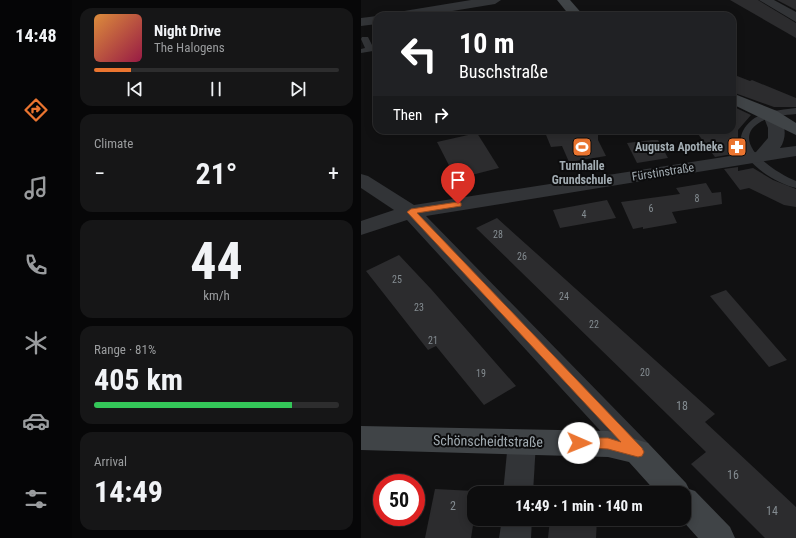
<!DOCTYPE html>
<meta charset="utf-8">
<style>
body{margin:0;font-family:"Roboto Condensed",sans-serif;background:#161617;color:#f1f3f6;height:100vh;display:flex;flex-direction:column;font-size:15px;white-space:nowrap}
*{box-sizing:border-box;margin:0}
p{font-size:13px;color:#9a9c9e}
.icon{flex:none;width:22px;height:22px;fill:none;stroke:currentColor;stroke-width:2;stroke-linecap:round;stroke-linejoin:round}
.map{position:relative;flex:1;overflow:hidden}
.side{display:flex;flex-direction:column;gap:8px;padding:8px;background:#070708;width:289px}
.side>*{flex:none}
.top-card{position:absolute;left:12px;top:12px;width:363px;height:122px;border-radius:12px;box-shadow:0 2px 10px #0003,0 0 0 1px #2d2d2e;background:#202124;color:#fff;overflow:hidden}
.speed{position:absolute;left:12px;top:474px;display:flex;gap:8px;font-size:20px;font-weight:700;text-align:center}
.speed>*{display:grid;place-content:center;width:52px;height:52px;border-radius:50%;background:#0d0d0e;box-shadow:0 2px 10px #0003,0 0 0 1px #2d2d2e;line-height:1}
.speed .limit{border:6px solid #d22;background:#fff;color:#111}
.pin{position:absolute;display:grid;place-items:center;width:34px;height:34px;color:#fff;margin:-41px -17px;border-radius:50% 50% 50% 0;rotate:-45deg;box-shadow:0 0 4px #0007}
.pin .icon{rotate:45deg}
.me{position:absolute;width:44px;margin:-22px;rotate:91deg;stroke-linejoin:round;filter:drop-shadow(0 0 3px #0008)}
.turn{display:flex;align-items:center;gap:14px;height:84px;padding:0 20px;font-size:18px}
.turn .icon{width:52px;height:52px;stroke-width:2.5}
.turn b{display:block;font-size:28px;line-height:34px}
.then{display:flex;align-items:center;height:38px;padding:0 20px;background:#0003;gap:8px;font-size:15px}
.big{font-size:30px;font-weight:700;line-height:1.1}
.side .card{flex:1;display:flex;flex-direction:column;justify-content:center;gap:6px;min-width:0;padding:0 14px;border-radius:12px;background:#161617}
.side .dial{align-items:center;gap:0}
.dial b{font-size:52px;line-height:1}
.song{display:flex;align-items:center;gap:12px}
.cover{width:48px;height:48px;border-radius:6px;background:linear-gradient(135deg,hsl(30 70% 55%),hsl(340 70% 35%))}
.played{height:4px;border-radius:2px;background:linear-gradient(90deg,#eb7530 15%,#2d2d2e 15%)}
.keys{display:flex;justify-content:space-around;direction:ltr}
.heat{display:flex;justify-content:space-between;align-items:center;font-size:22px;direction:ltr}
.charge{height:6px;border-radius:3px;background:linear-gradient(90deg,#34c759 81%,#2d2d2e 0)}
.trip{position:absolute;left:106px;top:486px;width:224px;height:40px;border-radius:12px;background:#0d0d0e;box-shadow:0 2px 10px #0003,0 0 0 1px #2d2d2e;font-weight:700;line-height:40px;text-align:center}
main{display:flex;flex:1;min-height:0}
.menu{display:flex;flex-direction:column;width:72px;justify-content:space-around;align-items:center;background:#050506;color:#9a9c9e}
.menu .icon{width:28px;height:28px}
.menu .active{color:#eb7530}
.menu b{font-size:18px;color:#f1f3f6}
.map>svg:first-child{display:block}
.building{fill:#2c2c2e}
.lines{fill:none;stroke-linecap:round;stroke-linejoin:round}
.lane{fill:#323437;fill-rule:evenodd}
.street{fill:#323437;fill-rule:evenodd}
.secondary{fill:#404447;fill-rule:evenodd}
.route{fill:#eb7530;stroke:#994c1f}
.labels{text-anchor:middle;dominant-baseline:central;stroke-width:4;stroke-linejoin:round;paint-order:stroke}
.number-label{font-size:10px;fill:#848c91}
.poi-label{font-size:12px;font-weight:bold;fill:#a2acb2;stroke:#0c0c0d;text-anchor:end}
.street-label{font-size:12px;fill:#a2acb2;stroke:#0c0c0d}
.near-number-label{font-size:12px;fill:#848c91}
.near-street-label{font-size:14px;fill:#a2acb2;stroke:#0c0c0d}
</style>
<main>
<nav class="menu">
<b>14:48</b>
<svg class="icon active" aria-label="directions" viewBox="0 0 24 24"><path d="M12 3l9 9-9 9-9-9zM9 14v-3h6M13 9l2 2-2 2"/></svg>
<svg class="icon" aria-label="music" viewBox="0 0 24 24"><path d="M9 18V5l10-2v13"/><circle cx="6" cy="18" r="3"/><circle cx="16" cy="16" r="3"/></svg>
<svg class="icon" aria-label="phone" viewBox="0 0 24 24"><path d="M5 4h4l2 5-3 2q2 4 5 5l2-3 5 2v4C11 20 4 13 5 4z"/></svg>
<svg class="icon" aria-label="climate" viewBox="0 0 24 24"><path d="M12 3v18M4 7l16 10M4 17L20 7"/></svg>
<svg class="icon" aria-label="car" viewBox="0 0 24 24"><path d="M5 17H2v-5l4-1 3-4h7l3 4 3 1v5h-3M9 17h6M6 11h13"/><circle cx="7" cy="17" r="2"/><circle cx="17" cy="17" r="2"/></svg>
<svg class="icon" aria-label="filters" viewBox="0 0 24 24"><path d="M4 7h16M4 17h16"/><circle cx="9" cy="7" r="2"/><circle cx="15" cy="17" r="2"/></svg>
</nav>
<section class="side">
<div class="card">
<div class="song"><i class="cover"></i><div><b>Night Drive</b><p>The Halogens</p></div></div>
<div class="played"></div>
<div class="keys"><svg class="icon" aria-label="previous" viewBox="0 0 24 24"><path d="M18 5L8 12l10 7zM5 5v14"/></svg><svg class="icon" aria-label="pause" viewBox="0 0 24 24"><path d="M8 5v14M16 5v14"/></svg><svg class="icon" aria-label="next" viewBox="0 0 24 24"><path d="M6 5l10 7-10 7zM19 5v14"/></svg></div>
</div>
<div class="card"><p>Climate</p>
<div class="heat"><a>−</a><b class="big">21°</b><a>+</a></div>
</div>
<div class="card dial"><b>44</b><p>km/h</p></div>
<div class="card"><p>Range · 81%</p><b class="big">405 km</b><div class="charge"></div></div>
<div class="card"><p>Arrival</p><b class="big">14:49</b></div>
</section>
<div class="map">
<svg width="435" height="538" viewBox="0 0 435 538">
<rect width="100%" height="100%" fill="#111112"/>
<g class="building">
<polygon points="369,0 397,0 435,23 435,38"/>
<polygon points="416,0 435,0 435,10"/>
<polygon points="371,74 389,81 391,80 435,98 435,107 413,107 371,92"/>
<polygon points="371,106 390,115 377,130 377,153 354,157 334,130 371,130"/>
<polygon points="183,130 237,130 237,140 245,156 208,162 201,146 190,147"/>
<polygon points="116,133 138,168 95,179 76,142"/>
<polygon points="291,140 297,140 307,158 276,163 266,143"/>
<polygon points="377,167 377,171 392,168 412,180 435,189 435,207 423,205 388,188 379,190 363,169"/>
<polygon points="345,183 351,193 360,192 361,204 311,212 316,223 282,229 282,227 272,229 260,202 319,194 315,188"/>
<polygon points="246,200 255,218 199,228 192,210"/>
<polygon points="136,218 354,414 344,422 435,507 435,538 404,538 330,464 345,452 115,228"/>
<polygon points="38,255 70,289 155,386 123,405 75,346 67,350 5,271"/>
<polygon points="365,290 426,360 408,367 349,296"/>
<polygon points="74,489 113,491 113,519 110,538 64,538"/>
<polygon points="189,519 236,519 235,538 187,538"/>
</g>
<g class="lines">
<g class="lane">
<polygon points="1,37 7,37 13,49 12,51 0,53 0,49 4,48 0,39"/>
<path d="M435 108V114C424 115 412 116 401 121 364 141 416 174 435 181V188C409 182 357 148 391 120 402 111 421 110 435 108Z"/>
</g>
<g class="street">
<polygon points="110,0 140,0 134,4 61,16 30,16 32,13 37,12"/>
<polygon points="398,0 413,0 435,12 435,22"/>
<polygon points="16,16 16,24 0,26 0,18"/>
<path d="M410 110 416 111C424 123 427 136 419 148L435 146V156L65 216 287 443 291 452 287 461 277 465 267 461 46 220 0 235V221L33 210 0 188V174L7 176 53 205 395 152 407 138V128L402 115 404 111Z"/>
<polygon points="161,430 171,433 175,442 172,493 142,493 147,442 151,433"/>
<polygon points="141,519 171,519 170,538 138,538"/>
</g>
<g class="secondary">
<polygon points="196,0 209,0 223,16 209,16"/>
<polygon points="371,93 416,111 435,123 435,135 371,104"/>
<polygon points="0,426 247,431 287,443 325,483 328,489 334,491 369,527 374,538 337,538 320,519 323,519 323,493 296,493 268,462 247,457 0,450"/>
</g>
</g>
<polygon class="route" points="97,202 100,203 100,206 56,213 281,448 283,452 281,456 277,457 247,449 214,447 212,443 214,439 218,438 247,438 260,442 46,212 50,209"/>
<defs>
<symbol id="stadium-square" viewBox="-11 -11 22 22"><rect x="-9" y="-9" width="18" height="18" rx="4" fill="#eb7530" stroke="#0c0c0d"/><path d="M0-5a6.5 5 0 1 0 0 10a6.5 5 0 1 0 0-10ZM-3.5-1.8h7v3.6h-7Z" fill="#fff"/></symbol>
<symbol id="pharmacy-square" viewBox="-11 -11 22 22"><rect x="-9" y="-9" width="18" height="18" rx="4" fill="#eb7530" stroke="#0c0c0d"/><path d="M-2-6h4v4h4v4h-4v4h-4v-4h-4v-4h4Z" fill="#fff"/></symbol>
</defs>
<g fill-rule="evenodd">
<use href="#stadium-square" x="210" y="136" width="22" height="22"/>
<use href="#pharmacy-square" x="365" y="136" width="22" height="22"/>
</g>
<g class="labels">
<g class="number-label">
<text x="336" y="198">8</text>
<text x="290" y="208">6</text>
<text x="223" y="214">4</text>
<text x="137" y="234">28</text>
<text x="161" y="256">26</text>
<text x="36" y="279">25</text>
<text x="203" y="296">24</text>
<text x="58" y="307">23</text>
<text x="233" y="324">22</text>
<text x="72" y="340">21</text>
<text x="284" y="372">20</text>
<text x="120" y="373">19</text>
</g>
<g class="poi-label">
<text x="362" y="147">Augusta Apotheke</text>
<text x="221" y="166" text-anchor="middle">Turnhalle<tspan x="221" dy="14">Grundschule</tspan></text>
</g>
<g class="street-label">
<text transform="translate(302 172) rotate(-9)">Fürstinstraße</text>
</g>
<g class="near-number-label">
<text x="321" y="406">18</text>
<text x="372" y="475">16</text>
<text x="92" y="506">2</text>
<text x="411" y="511">14</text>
</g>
<g class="near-street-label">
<text transform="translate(127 441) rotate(1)">Schönscheidtstraße</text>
</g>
</g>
</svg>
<div class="speed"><div class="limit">50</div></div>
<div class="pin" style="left:97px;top:204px;background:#d93025"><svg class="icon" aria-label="arrive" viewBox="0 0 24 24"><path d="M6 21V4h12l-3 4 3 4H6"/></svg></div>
<svg class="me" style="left:218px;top:443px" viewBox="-20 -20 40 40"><circle r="19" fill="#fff"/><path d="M0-13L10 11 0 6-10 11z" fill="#eb7530"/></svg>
<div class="trip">14:49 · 1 min · 140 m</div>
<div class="top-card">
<div class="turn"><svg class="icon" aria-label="left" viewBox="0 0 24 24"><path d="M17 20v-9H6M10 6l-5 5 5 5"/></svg><div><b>10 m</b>Buschstraße</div></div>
<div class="then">Then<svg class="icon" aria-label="right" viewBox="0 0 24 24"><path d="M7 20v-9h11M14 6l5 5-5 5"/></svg></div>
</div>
</div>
</main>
